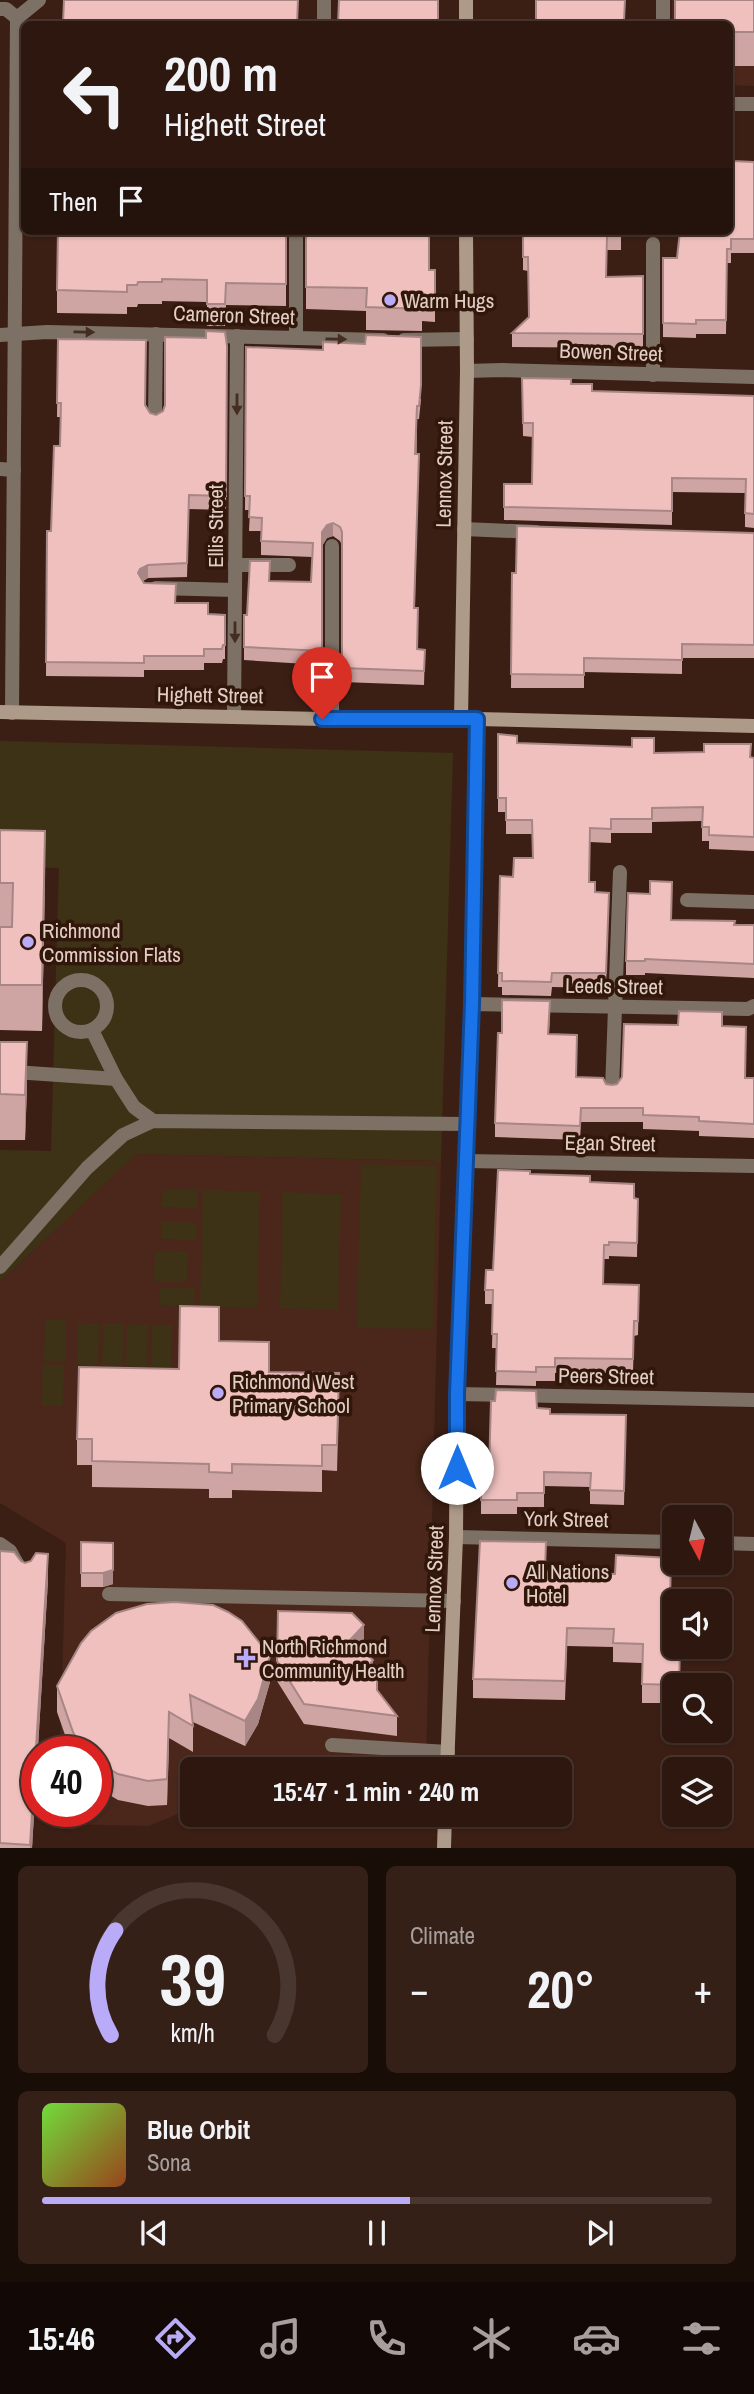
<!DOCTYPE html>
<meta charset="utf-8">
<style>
body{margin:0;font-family:"Archivo Narrow",sans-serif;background:#352018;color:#f1f3f6;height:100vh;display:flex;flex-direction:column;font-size:26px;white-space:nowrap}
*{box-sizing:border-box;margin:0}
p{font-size:23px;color:#a79f9e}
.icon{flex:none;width:38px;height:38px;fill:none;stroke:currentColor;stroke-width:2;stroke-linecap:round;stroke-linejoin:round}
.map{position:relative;height:1848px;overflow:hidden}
.sheet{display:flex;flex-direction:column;gap:18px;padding:18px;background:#190d08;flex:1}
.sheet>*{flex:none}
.banner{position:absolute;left:21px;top:21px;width:712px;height:214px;border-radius:10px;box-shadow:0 2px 5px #0004,0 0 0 2px #48362f;background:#2d170f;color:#f1f3f6;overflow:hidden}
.needle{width:46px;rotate:173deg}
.fabs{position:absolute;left:662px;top:1505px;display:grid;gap:14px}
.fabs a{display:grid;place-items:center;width:70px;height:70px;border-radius:10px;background:#2d170f;box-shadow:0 2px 5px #0004,0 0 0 2px #48362f;font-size:35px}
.speed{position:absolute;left:21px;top:1736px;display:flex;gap:14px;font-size:35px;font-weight:700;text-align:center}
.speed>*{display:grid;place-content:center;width:91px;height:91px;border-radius:50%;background:#2d170f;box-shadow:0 2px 5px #0004,0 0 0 2px #48362f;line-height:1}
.speed .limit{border:10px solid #d22;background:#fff;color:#111}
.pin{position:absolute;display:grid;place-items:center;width:60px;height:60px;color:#fff;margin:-72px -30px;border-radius:50% 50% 50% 0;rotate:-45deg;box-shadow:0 0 7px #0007}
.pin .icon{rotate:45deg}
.me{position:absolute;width:77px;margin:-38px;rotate:0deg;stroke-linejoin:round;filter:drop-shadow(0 0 5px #0008)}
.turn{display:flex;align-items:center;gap:24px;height:147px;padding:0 28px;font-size:32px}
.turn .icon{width:91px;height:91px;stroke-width:2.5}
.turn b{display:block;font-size:49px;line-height:60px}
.then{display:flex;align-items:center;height:66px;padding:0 28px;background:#0003;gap:14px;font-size:26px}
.big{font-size:52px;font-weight:700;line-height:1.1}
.sheet .card{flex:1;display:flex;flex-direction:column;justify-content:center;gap:10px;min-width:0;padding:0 24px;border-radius:10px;background:#352018}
.sheet .dial{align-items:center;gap:0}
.dial svg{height:182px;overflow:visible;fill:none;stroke:#48362f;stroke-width:7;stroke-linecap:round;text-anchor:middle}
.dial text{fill:#f1f3f6;stroke:none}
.song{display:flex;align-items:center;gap:21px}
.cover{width:84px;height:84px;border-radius:10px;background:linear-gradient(135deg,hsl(100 70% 55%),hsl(20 70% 35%))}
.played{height:7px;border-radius:4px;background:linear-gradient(90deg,#b9abf7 55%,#48362f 55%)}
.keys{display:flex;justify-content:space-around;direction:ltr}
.heat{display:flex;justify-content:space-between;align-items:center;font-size:38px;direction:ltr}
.sheet .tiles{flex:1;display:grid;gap:18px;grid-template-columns:1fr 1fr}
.card:last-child{grid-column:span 2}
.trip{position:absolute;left:180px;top:1757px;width:392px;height:70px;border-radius:10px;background:#2d170f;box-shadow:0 2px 5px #0004,0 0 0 2px #48362f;font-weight:700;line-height:70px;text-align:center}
.dock{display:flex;height:112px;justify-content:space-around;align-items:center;background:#120906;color:#a79f9e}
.dock .icon{width:49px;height:49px}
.dock .selected{color:#b9abf7}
.dock b{font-size:32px;color:#f1f3f6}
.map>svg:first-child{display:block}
.built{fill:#4a271a}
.green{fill:#3e3216}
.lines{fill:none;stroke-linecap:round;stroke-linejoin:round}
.lane{stroke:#7d7166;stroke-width:14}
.street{stroke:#7d7166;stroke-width:14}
.secondary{stroke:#ad9a89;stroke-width:14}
.wall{fill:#cea5a3}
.shaded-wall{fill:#a78685}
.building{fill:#efc0be;stroke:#a78685;stroke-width:2}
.oneway{fill:#442d21}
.route-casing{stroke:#114b97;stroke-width:18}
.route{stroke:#1a73e8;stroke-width:12}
.poi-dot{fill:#b9abf7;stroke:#31160a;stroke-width:2.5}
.labels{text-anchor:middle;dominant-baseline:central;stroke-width:7;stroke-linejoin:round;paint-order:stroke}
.poi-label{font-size:21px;fill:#e2cec7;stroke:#31160a;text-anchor:start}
.street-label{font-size:21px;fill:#e2cec7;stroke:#31160a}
</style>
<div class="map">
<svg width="754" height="1848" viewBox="0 0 754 1848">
<rect width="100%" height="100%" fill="#3c1f14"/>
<g class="built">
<polygon points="672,0 754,0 754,86 730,85 730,24 672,24"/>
<polygon points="135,1154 441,1161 426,1762 311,1760 287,1769 192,1769 192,1808 149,1826 58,1824 59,1811 96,1811 96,1752 60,1752 66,1543 0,1503 0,1282"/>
</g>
<g class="green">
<polygon points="0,741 453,753 441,1161 136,1154 0,1282 0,1150 51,1151 59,868 0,866"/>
<polygon points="361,1164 437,1166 433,1329 357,1328"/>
<polygon points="163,1190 197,1190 197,1208 162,1207"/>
<polygon points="203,1190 260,1192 257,1308 200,1306"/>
<polygon points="283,1192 341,1194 338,1310 280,1308"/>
<polygon points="162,1222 197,1223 196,1240 161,1239"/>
<polygon points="155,1251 188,1252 187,1282 154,1281"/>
<polygon points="160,1288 195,1288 194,1306 160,1305"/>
<polygon points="45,1319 65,1320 65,1361 44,1361"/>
<polygon points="78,1323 99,1324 98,1366 77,1365"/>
<polygon points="103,1324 124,1324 123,1366 102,1366"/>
<polygon points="127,1324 148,1325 147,1367 126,1366"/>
<polygon points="152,1325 172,1325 171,1367 151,1367"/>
<polygon points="43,1364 64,1365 63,1406 42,1406"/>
</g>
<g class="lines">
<g class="lane">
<polyline points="17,18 39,0"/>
<polyline points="663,24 663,0"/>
<polyline points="653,244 653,375"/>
<polyline points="155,419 156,334"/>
<polyline points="0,469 14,470"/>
<polyline points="464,529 536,532"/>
<polyline points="235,565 289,565"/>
<polyline points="156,588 235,590"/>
<polyline points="332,719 332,546"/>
<polyline points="687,900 754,902"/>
<polyline points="612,1090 620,872"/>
<polyline points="0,1544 10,1551 19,1567"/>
<polyline points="109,1594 454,1601"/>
<polyline points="332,1745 448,1752"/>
</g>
<g class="street">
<polyline points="0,9 6,9 17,18 12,713"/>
<polyline points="324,24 324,0"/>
<polyline points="730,104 754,104"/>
<polyline points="0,335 47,332 383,340"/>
<polyline points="296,338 296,231"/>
<polyline points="404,340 467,339"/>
<polyline points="467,371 502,370 754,377"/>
<polyline points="234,717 237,336"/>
<circle cx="81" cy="1006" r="26"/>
<polyline points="472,1004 748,1009 754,1006"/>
<polyline points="92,1030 116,1079 134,1107 153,1121"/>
<polyline points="0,1071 116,1079"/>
<polyline points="466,1161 754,1166"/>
<polyline points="0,1267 87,1168 123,1135 153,1121 467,1124"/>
<polyline points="457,1394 754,1400"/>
<polyline points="456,1537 674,1542"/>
<polyline points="719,1543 754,1544"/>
</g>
<g class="secondary">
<polyline points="466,24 466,0"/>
<polyline points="0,712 322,719 477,719 754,726"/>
<polyline points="461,719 467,371 466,231"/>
<polyline points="447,1769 456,1537 457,1394 472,1004 477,719"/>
<polyline points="444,1848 445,1815"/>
</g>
</g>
<g class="wall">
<polygon points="625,0 624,24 536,24"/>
<polygon points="674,0 754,0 754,66 730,66 730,24 675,24"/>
<polygon points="733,161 754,162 754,253 731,253 731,263 727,263 726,334 696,334 696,338 663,337 663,258 677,258 680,234 678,234 678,231 730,231"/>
<polygon points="286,231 286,306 226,305 225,326 207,326 207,302 162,301 162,304 138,304 137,307 127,307 127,314 57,313 57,290"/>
<polygon points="306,231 429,270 435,270 435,322 422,321 422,331 366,330 366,311 306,309"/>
<polygon points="523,231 621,231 621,250 607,250 607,277 643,276 643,348 512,347 512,333 529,317 528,271 523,270"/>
<polygon points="58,339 146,405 150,413 156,415 163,411 227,346 226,510 189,509 187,577 148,578 143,581 176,603 208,614 225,615 225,659 223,659 222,663 204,663 204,670 144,670 144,677 46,676 47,531 51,531 60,446 61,417 57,417"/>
<polygon points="246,347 421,399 419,419 417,419 415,608 417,649 425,650 424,685 342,682 342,546 340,541 333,536 327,538 322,546 322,665 244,660 244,615 247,615 269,581 311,582 312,557 261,555 261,531 249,531 250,510 245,510"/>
<polygon points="522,378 571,384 592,391 754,396 754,528 745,527 745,493 672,492 672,525 504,520 504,484 532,484 533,437 523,436"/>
<polygon points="754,533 754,658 682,658 682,674 584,672 584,688 511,688 512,573"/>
<polygon points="498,734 517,743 654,753 754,758 754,851 709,849 709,841 702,841 702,821 652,822 652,833 611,833 611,843 590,842 589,882 595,892 609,893 606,988 552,987 551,996 502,995 502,987 498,987 500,876 513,877 533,858 532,834 506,834 506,812 498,812"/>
<polygon points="0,830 45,877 42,1031 0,1030"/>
<polygon points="672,920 754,925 754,978 645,973 645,975 626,975 626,961"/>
<polygon points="550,1015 549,1034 576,1077 612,1085 617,1084 722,1026 745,1078 754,1078 754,1138 699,1136 699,1131 643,1129 643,1122 581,1122 580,1140 495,1137 495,1123 502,1033"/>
<polygon points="0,1042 27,1088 25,1140 0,1140"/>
<polygon points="530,1174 590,1182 634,1198 638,1199 637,1257 609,1256 609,1259 604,1259 603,1284 639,1285 638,1335 634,1336 633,1373 555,1373 555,1381 536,1381 536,1386 496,1385 497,1348 492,1348 493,1304 485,1304 485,1290"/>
<polygon points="219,1341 269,1372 339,1399 337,1471 322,1470 322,1492 232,1490 232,1498 209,1498 209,1489 92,1487 92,1465 77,1465 77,1439"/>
<polygon points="537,1408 550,1414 626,1415 624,1505 590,1504 590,1487 544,1486 544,1507 517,1507 517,1514 481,1514 481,1471 489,1471"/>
<polygon points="81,1542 113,1584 103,1587 81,1587"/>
<polygon points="0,1551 21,1561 48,1580 32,1848 0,1848"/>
<polygon points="546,1571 671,1601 674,1703 642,1703 642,1663 613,1662 613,1647 567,1646 565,1700 473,1698 473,1679"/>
<polygon points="278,1611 364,1645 362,1649 373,1669 377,1691 397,1716 397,1736 304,1724 277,1681"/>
<polygon points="270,1682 258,1724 245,1746 193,1722 193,1752 169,1738 167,1805 148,1806 118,1800 96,1787 96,1752 71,1752 57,1712 57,1686"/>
</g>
<g class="shaded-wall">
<polygon points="333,523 333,536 327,538 322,546 322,532 327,525"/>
<polygon points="148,565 148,578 140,582 138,573 140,569"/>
<polygon points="45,831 45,877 42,1031 42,985"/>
<polygon points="27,1042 27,1088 25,1140 25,1095"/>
<polygon points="113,1543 113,1584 103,1587 103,1573"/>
<polygon points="48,1554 48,1580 32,1848 30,1848"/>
<polygon points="364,1625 364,1645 351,1659 351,1639"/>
<polygon points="270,1656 270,1682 258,1724 245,1746 245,1721"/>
<polygon points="373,1660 373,1680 369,1665"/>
<polygon points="169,1712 169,1738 167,1805 167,1779"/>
</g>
<g class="building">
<polygon points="64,0 298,0 297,24 63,24"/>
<polygon points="339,0 438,0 438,24 338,24"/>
<polygon points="536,0 625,0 624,20 591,20 591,24 536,24"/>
<polygon points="675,0 754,0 754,32 730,32 730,24 675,24"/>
<polygon points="730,141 733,141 733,161 754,162 754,239 731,239 731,249 727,249 726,320 696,320 696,324 663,323 663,258 677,258 680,231 730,231"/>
<polygon points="58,231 286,231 286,284 226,283 225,304 207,304 207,280 162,279 162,282 138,282 137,285 127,285 127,292 57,290"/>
<polygon points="306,231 429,231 429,270 435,270 435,299 422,299 422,309 366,307 367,288 306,287"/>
<polygon points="523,231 621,231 621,236 607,236 606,277 643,276 643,334 512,333 529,317 528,257 523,257"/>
<polygon points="206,331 225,332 227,346 226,496 189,495 187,563 148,565 140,569 138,573 144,583 176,584 175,603 208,603 208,614 225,615 225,645 223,645 222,649 204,649 204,656 144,656 144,663 46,662 47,531 51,531 54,446 60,446 61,403 57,403 58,339 146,340 145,405 150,413 156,415 163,411 165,405 165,337 206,338"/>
<polygon points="366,335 421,337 421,385 419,406 417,406 415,454 419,454 414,608 418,608 417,649 425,650 424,671 342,668 342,532 340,527 333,523 327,525 322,532 322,651 244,647 244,615 247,615 250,561 270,561 269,581 311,582 313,543 261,541 262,518 249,517 250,496 245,496 246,347 323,350 323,342 365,344"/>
<polygon points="522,378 571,379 571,384 592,384 592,391 754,396 754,514 745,513 746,479 672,478 672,511 504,507 504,484 532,484 533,423 523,423"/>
<polygon points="517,526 754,533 754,645 682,644 682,660 584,658 584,675 511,674 512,573 516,573"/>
<polygon points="498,734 517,736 517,743 632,747 632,738 654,738 654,753 704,752 704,744 751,744 750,757 754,758 754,837 709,835 709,827 702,827 703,807 652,808 652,819 611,819 611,829 590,828 589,882 595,882 595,892 609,893 606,973 552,973 551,982 502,981 502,973 498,973 500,876 513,877 514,858 533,858 532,820 506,820 506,798 498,798"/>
<polygon points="0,830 45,831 42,985 0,985 0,927 12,927 13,883 0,883"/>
<polygon points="650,881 672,882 671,920 735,921 734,925 754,925 754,964 645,959 645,961 626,961 628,893 650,894"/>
<polygon points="502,1000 550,1001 548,1034 577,1035 576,1077 603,1078 606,1084 612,1085 617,1084 622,1077 624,1024 678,1025 679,1011 722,1012 722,1026 746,1027 745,1078 754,1078 754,1124 699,1121 699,1117 643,1115 643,1108 581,1108 580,1126 495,1123 498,1033 502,1033"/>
<polygon points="0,1042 27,1042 25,1095 0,1094"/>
<polygon points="498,1170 530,1171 530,1174 590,1176 590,1182 634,1184 634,1198 638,1199 637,1243 609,1242 609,1245 604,1245 603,1284 639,1285 638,1321 634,1321 633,1359 555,1358 555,1367 536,1367 536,1372 496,1371 497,1334 492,1334 493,1290 485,1290 486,1270 493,1270"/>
<polygon points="180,1306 219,1307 219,1341 269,1342 269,1372 339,1373 337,1445 322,1445 322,1466 232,1464 232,1473 209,1472 209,1464 92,1461 92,1439 77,1439 79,1367 179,1369"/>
<polygon points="496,1390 536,1391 537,1408 550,1409 550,1414 626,1415 624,1491 590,1490 591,1473 544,1472 544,1493 517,1493 517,1500 481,1500 481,1471 489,1471 491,1401 495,1401"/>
<polygon points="480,1541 546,1542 545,1571 615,1574 616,1555 671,1558 670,1601 674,1601 674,1647 680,1647 679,1685 642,1684 643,1644 613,1643 614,1629 567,1628 565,1681 473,1679"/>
<polygon points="81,1542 113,1543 113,1570 103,1573 81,1573"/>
<polygon points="0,1551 14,1552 21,1561 25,1563 31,1561 36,1553 48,1554 30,1845 0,1843"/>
<polygon points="175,1602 213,1605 228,1612 242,1621 270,1656 258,1699 245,1721 190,1695 193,1726 169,1712 167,1779 148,1781 118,1774 96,1761 96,1752 86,1752 81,1746 73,1732 57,1686 81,1643 91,1631 116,1613 147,1604"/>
<polygon points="278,1611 352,1613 364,1625 351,1639 373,1660 369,1665 377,1673 377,1690 397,1716 304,1704 277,1661"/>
</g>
<defs><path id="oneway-solid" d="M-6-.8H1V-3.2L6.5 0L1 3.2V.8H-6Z" transform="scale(1.75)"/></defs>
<g class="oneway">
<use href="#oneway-solid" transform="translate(84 332) rotate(1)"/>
<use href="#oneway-solid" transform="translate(336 339) rotate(1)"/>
<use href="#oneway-solid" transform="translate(237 404) rotate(90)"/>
<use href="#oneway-solid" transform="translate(235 632) rotate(90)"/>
</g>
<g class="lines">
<defs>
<polyline id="route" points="322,719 477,719 472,1004 457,1394 457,1468"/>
</defs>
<use href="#route" class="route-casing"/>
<use href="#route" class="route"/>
</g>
<g class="poi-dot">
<circle cx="390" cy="300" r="7"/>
<circle cx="28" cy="942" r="7"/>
<circle cx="218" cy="1393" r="7"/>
<circle cx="512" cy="1583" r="7"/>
<path d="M242.5 1647.5h7v7h7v7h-7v7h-7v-7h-7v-7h7z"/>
</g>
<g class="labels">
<g class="poi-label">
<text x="404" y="300">Warm Hugs</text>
<text x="42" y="930">Richmond<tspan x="42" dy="24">Commission Flats</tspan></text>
<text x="232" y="1381">Richmond West<tspan x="232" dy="24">Primary School</tspan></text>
<text x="526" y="1571">All Nations<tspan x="526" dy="24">Hotel</tspan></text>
<text x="262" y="1646">North Richmond<tspan x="262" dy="24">Community Health</tspan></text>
</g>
<g class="street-label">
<text transform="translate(234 315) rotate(2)">Cameron Street</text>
<text transform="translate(611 352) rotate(2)">Bowen Street</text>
<text transform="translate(444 474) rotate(-89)">Lennox Street</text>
<text transform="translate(215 526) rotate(-90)">Ellis Street</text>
<text transform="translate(210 695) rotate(1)">Highett Street</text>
<text transform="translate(614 986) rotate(1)">Leeds Street</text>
<text transform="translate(610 1143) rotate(1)">Egan Street</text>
<text transform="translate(606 1376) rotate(1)">Peers Street</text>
<text transform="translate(566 1519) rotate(1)">York Street</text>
<text transform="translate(434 1579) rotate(-88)">Lennox Street</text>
</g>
</g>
</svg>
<div class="fabs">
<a><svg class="needle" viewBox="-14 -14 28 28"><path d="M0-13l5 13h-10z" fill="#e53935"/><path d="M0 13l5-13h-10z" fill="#a79f9e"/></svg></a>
<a><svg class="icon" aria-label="sound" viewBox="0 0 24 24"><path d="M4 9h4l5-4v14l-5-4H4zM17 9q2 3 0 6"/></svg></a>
<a><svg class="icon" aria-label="search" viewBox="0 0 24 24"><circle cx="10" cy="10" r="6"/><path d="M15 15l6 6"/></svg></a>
<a><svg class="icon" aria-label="layers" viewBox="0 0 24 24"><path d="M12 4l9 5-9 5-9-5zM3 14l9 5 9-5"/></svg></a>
</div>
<div class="speed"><div class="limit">40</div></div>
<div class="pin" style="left:322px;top:719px;background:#d93025"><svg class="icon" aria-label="arrive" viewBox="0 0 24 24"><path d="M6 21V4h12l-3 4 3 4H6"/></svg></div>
<svg class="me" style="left:457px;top:1468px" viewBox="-20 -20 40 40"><circle r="19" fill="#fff"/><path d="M0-13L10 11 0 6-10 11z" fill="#1a73e8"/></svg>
<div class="trip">15:47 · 1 min · 240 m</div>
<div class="banner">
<div class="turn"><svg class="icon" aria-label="left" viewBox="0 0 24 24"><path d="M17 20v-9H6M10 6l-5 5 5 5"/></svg><div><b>200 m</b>Highett Street</div></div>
<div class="then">Then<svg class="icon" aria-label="arrive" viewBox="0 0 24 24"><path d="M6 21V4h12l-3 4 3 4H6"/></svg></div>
</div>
</div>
<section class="sheet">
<div class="tiles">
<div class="card dial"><svg viewBox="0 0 100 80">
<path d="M14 69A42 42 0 1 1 86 69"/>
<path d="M14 69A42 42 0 0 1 16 23" stroke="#b9abf7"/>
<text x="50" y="56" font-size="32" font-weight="700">39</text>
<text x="50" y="72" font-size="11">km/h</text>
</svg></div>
<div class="card"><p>Climate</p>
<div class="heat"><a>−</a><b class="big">20°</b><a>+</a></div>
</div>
<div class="card">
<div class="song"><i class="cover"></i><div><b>Blue Orbit</b><p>Sona</p></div></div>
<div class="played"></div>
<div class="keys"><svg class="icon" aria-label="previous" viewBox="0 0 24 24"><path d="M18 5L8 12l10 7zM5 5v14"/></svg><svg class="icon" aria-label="pause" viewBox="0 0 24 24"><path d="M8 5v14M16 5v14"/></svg><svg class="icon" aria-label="next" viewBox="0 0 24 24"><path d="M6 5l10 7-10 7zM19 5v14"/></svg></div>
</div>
</div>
</section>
<nav class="dock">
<b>15:46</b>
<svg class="icon selected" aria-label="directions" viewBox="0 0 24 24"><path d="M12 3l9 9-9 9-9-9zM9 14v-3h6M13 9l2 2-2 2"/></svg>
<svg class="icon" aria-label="music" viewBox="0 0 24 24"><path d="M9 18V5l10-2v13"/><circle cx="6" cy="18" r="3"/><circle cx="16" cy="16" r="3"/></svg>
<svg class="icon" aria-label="phone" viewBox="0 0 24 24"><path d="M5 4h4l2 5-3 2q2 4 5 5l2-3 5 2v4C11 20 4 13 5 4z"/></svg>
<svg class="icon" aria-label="climate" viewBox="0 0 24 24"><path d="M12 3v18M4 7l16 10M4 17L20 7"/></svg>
<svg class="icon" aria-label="car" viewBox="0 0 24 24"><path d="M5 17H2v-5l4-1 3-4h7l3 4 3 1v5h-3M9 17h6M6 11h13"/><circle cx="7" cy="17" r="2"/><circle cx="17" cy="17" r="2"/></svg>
<svg class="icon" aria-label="filters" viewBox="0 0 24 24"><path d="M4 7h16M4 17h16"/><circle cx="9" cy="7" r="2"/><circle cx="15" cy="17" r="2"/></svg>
</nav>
